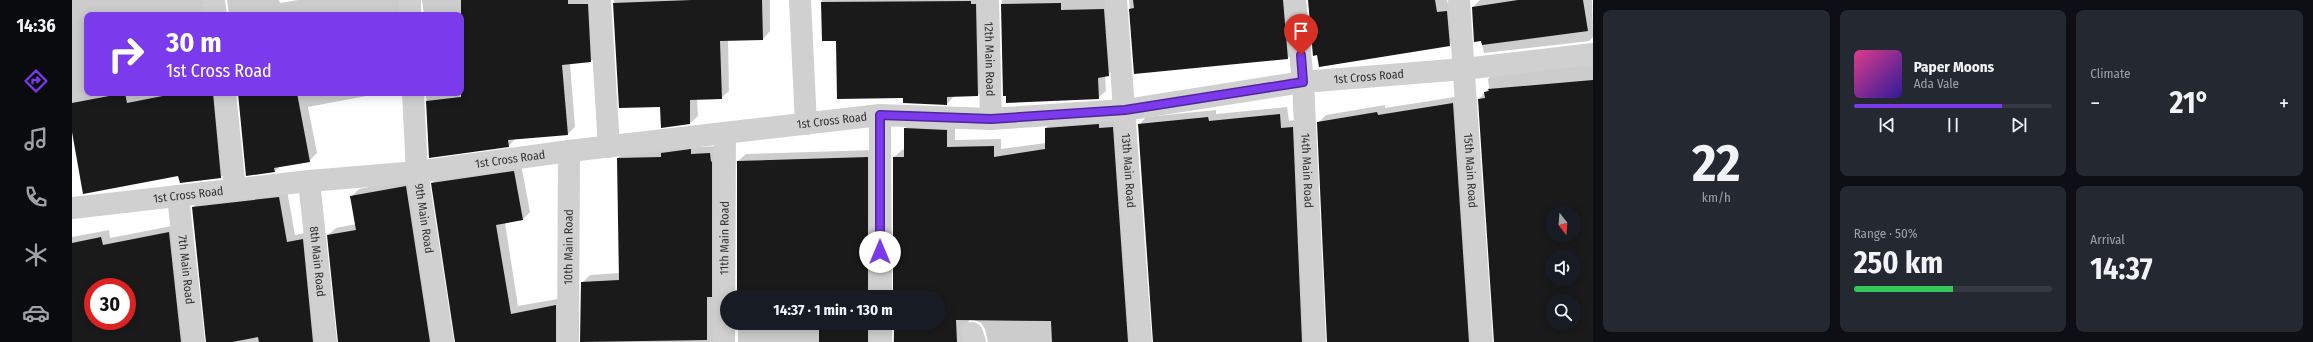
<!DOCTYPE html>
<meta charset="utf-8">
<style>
body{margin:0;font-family:"Fira Sans Condensed",sans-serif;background:#242831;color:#f1f3f6;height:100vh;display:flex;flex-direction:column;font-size:15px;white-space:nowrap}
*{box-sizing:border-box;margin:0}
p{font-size:13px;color:#9ea1a6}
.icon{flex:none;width:22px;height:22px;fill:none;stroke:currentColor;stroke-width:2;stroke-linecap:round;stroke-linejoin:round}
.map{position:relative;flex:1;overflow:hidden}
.details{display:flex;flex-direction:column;gap:10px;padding:10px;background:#0d0f14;width:720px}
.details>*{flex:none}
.banner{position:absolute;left:12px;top:12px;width:380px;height:84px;border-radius:8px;box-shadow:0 2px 10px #0003;background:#7c3aed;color:#fff;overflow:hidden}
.needle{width:26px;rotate:163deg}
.fabs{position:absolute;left:1473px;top:206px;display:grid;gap:8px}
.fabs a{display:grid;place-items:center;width:36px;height:36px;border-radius:50%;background:#171b24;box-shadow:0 2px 10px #0003;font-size:20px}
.speed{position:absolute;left:12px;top:278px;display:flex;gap:8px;font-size:20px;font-weight:700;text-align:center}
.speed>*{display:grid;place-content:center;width:52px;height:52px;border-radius:50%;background:#171b24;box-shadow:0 2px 10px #0003;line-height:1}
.speed .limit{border:6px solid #d22;background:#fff;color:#111}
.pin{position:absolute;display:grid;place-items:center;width:34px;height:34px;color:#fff;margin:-41px -17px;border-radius:50% 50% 50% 0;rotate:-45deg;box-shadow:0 0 4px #0007}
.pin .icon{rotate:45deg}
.me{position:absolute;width:44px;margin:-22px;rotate:0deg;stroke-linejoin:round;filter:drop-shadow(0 0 3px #0008)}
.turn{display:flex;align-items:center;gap:14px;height:84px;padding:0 16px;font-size:18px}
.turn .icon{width:52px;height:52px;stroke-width:2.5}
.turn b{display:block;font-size:28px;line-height:34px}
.big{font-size:30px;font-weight:700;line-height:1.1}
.details .widget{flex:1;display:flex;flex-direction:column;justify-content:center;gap:6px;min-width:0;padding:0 14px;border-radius:8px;background:#242831}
.details .dial{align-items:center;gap:0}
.dial b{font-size:52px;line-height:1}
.song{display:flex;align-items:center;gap:12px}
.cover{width:48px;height:48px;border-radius:6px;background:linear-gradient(135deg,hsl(330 70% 55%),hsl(250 70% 35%))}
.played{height:4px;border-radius:2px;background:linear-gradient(90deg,#7c3aed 75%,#363941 75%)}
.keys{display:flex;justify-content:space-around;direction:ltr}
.heat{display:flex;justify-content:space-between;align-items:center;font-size:22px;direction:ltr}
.charge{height:6px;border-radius:3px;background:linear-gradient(90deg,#34c759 50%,#363941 0)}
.details .tiles{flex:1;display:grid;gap:10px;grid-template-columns:repeat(3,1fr)}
.widget:first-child{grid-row:span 2}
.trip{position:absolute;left:648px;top:290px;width:226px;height:40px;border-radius:20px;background:#171b24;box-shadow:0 2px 10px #0003;font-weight:700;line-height:40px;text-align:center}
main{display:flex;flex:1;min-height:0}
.tabs{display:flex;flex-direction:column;width:72px;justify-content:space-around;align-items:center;background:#090b0e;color:#9ea1a6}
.tabs .icon{width:28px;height:28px}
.tabs .on{color:#7c3aed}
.tabs b{font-size:18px;color:#f1f3f6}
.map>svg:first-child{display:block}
.shadow{fill:#0003;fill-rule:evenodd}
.building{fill:#1a1a1a;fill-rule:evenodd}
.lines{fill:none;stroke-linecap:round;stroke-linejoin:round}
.minor{stroke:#d0d0d0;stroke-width:22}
.route-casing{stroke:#51269a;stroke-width:10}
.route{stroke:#7c3aed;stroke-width:7}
.labels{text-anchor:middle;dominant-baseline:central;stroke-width:4;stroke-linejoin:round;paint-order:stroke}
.street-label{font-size:12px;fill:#333;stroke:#fff}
</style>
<main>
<nav class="tabs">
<b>14:36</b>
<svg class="icon on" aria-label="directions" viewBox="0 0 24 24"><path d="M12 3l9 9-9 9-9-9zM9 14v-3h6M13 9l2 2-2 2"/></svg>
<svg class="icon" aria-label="music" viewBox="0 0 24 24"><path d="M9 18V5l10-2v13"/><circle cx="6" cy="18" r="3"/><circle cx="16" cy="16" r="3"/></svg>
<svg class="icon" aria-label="phone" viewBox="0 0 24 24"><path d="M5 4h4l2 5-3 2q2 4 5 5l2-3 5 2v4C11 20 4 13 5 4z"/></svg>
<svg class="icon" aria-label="climate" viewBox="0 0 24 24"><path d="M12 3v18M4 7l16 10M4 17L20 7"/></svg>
<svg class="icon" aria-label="car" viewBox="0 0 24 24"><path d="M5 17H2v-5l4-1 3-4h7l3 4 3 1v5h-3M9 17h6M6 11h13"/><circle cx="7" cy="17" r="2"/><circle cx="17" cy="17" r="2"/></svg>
</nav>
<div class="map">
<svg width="1521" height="342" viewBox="0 0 1521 342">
<rect width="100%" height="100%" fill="#fff"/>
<g class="shadow">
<polygon points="0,0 138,0 142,15 15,15 15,93 149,93 157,170 149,177 107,175 0,129"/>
<polygon points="155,0 207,0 208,3 226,0 333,0 336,15 157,15"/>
<polygon points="350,0 523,0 527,53 519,61 498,63 503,127 496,134 444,138 437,146 358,157 354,93 389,93 389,15 352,15"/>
<polygon points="542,0 698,0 698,31 691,39 656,40 657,91 649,98 625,99 626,116 618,123 589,106 548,107"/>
<polygon points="750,0 911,0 913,87 906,95 882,96 875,104 832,97 765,40 751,40"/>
<polygon points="930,0 1040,0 1044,68 1033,76 1034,91 1026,98 932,95"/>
<polygon points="1057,0 1219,0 1224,50 1216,58 1063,73"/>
<polygon points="1237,0 1375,0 1376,4 1383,3 1385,37 1377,45"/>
<polygon points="1408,0 1520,0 1521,37 1517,41 1412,53 1401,7"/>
<path d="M1521 60V342H1423L1407 99 1417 88 1416 79 1424 71ZM1480 213H1502V235H1480ZM1480 257H1502V279H1480ZM1480 301H1502V323H1480Z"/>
<polygon points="167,93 310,93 236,107 245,153 237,161 208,166 203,171"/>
<polygon points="1389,96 1410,342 1256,342 1246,123 1254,115 1313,105 1313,108"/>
<polygon points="1215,107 1217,121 1228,119 1243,342 1082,342 1067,125 1074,117 1144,110 1144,114"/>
<polygon points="982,120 1048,120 1069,342 916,342 913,329 909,323 902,320 897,320 895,328 902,342 821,342 823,323 867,323 867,297 822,297 822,157 830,150 833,149 833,129 840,121 883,122 883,140 929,139 929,149 974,143 974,128"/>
<polygon points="646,146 651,342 510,342 510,283 518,275 548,273 546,158 553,151"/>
<polygon points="803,150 809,297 666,297 666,161 674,154"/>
<polygon points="449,164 458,212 450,220 433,223 446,306 491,298 495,342 384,342 360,183 368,175"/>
<polygon points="342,178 371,342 267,342 256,235 264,228 284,224 279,197 287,189"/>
<polygon points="215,190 223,235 238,232 254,342 135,342 121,207 129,199"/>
<path d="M105 225 122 342H0V237L37 230 38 238ZM21 287H55V321H21Z"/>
<polygon points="666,323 805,323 808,342 666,342"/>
</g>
<g class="building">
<polygon points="389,0 496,0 496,4 516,4 519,62 490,65 496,135 436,140 437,147 357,158 354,101 389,97"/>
<polygon points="620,0 690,0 691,40 648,41 650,99 618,100 618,124 589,128 588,107 547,108 541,3"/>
<polygon points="1061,0 1211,0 1216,59 1062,74 1057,9 1062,8"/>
<polygon points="1236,0 1363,0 1365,12 1375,11 1378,46 1247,67 1245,55 1241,56"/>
<polygon points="1446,0 1511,0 1516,31 1410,45 1409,41 1402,42 1400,7"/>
<polygon points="899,1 899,4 904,4 906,96 875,97 875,105 831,103 831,98 765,99 764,41 750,41 749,2"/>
<polygon points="989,3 989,10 1032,9 1037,76 1026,78 1027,99 934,103 934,96 931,96 929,4"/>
<path d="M1521 80V342H1422L1406 99 1413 98 1412 92 1417 91 1416 89ZM1480 213H1502V235H1480ZM1480 257H1502V279H1480ZM1480 301H1502V323H1480Z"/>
<polygon points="53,93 55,103 106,93 141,93 149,178 108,183 106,176 11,194 0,132 0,103"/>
<polygon points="166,93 225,93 238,162 202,168 203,172 174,176"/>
<polygon points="1381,103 1397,342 1255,342 1245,122 1305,112 1306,115"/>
<polygon points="1208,114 1209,128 1221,127 1230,342 1081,342 1066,124 1136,117 1137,121"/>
<polygon points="1027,124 1027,128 1041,127 1056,342 980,342 979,321 884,320 885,342 822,342 822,323 867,323 867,297 821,297 821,157 832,157 832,128 875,130 875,147 922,146 922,157 973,149 973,128"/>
<polygon points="619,149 619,154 638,153 639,162 640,161 640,297 635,297 635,340 508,342 509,282 547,280 545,158 589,157 589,153"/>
<polygon points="796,157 796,297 665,297 665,161"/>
<polygon points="442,171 451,220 424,225 439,314 484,305 484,342 383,342 359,183"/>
<polygon points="334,186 358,342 266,342 255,235 284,230 278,196"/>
<polygon points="207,197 215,242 231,239 241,342 187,342 186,337 160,342 134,342 120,207"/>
<path d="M97 232 109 342H0V243L29 237 31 245ZM21 287H55V321H21Z"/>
<rect x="747" y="323" width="49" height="19"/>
</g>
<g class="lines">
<g class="minor">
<polyline points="142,0 144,15"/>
<polyline points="338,0 338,15"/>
<polyline points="528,0 537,147"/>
<polyline points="728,0 734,124"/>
<path id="s1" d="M916 0 919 119"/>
<path id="s2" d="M1044 0 1069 342"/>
<path id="s3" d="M1223 0 1231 82 1243 342"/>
<path id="s4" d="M1387 0 1410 342"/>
<polyline points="153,93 163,190"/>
<path id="s5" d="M341 93 345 172 371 342"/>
<polyline points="808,115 809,297"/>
<path id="s6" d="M237 181 254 342"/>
<path id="s7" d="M106 196 122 342"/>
<path id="s8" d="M0 208 237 181 345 172 497 151 808 115 919 119 1053 110 1231 82 1392 69 1521 54"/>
<polyline points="809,323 809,342"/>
<polyline points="900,333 903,342"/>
<path id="s9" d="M496 342 497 151"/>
<path id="s10" d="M652 342 653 133"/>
</g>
</g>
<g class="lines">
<defs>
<polyline id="route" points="808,252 808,115 919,119 1053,110 1231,82 1229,55"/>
</defs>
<use href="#route" class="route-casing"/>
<use href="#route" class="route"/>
</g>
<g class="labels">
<g class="street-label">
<text stroke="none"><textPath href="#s1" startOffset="59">12th Main Road</textPath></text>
<text stroke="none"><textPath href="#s8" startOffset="1305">1st Cross Road</textPath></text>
<text stroke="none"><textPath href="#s8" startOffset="765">1st Cross Road</textPath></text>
<text stroke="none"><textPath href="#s8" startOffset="441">1st Cross Road</textPath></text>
<text stroke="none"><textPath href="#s2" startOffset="171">13th Main Road</textPath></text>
<text stroke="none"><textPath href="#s3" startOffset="171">14th Main Road</textPath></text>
<text stroke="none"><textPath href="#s4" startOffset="171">15th Main Road</textPath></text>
<text stroke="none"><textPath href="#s8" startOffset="117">1st Cross Road</textPath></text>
<text stroke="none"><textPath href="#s5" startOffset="126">9th Main Road</textPath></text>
<text stroke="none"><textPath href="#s10" startOffset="104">11th Main Road</textPath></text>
<text stroke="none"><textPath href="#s9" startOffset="95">10th Main Road</textPath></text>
<text stroke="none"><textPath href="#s6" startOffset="81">8th Main Road</textPath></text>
<text stroke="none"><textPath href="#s7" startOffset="74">7th Main Road</textPath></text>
</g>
</g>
</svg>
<div class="fabs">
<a><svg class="needle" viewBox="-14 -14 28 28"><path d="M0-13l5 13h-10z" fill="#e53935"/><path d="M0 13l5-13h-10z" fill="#9ea1a6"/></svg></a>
<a><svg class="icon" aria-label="sound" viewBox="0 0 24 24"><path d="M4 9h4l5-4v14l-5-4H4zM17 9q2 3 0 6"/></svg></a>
<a><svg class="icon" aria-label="search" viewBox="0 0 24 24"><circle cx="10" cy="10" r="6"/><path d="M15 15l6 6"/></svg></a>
</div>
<div class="speed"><div class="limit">30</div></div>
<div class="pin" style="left:1229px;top:55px;background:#d93025"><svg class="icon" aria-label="arrive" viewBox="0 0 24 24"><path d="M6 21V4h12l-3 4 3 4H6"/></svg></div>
<svg class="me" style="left:808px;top:252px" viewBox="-20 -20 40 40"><circle r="19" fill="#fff"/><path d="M0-13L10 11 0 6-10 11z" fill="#7c3aed"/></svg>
<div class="trip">14:37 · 1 min · 130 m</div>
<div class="banner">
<div class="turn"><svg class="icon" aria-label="right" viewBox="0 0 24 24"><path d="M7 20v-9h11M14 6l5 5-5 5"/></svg><div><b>30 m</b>1st Cross Road</div></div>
</div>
</div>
<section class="details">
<div class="tiles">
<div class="widget dial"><b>22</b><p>km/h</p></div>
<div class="widget">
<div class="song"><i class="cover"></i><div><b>Paper Moons</b><p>Ada Vale</p></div></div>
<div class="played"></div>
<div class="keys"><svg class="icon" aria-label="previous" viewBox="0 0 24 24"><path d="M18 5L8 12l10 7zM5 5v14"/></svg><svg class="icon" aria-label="pause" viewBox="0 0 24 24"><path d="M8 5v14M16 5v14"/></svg><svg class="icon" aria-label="next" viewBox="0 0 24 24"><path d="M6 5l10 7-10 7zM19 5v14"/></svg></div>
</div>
<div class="widget"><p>Climate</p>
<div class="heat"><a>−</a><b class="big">21°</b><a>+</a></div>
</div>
<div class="widget"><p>Range · 50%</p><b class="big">250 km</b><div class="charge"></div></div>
<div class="widget"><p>Arrival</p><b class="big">14:37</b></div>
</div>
</section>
</main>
